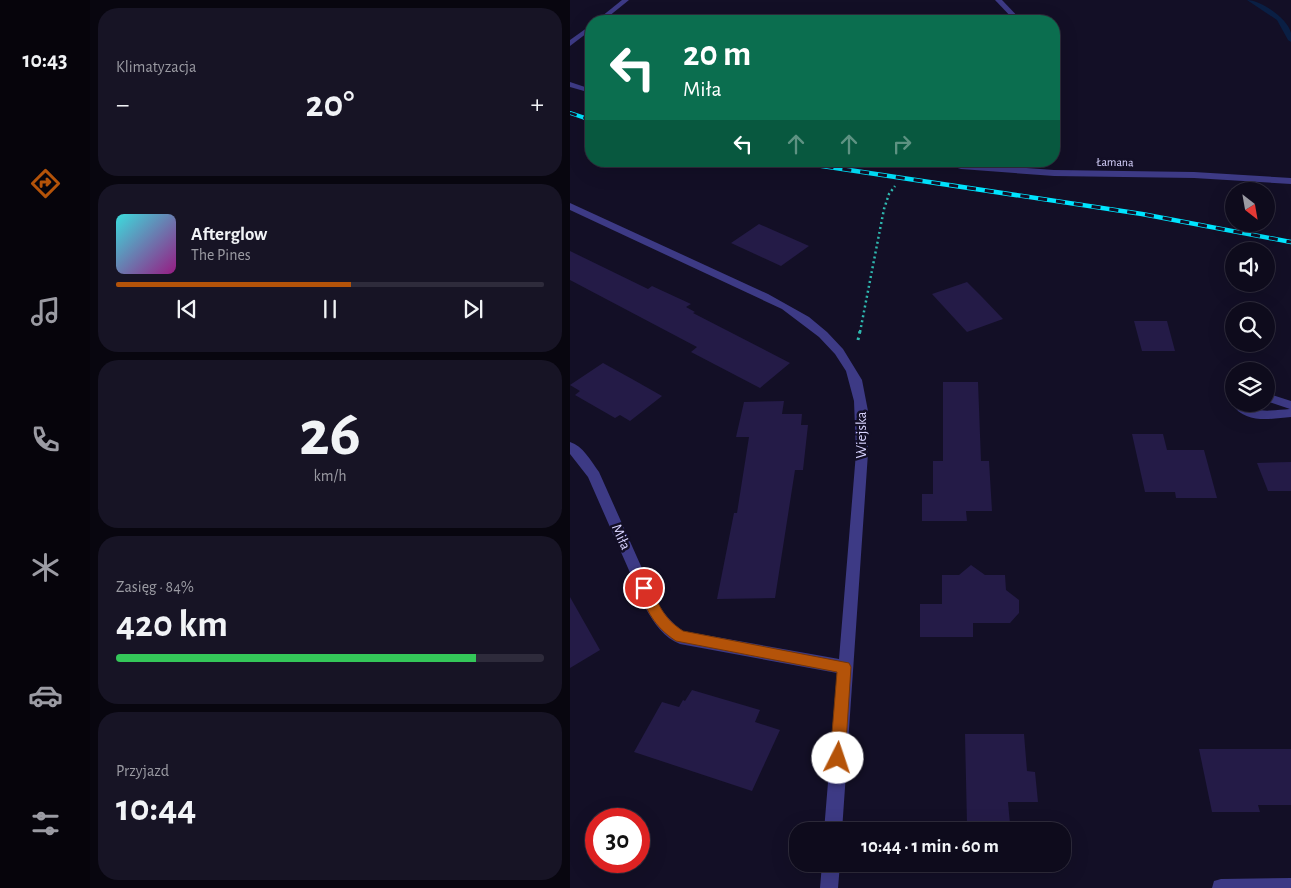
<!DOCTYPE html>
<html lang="pl">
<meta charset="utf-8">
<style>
body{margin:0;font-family:"Alegreya Sans",sans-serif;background:#171425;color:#f1f3f6;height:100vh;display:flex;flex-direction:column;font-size:19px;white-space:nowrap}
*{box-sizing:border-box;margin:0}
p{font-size:16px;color:#9b9ba3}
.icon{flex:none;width:28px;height:28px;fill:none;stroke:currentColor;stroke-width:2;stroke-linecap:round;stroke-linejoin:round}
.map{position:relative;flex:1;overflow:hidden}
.details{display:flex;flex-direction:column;gap:8px;padding:8px;background:#08060f;width:480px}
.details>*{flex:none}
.top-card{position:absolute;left:15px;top:15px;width:475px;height:152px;border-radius:20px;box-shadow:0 5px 20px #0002,0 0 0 1px #2e2b3b;background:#0b6e4f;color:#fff;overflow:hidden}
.needle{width:32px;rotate:149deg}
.controls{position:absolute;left:655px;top:182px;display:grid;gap:10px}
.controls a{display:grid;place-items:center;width:50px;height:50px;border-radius:50%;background:#0e0b1c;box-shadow:0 5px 20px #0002,0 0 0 1px #2e2b3b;font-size:25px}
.speed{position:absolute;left:15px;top:808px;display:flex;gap:10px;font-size:25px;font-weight:700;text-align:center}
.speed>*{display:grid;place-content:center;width:65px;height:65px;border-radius:50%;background:#0e0b1c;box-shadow:0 5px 20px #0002,0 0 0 1px #2e2b3b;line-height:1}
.speed .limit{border:8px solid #d22;background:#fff;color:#111}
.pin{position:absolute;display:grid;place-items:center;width:42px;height:42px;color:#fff;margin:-21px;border:2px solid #fff;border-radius:50%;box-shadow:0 1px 5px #0007}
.me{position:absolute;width:55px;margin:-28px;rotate:4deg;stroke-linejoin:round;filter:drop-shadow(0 0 4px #0008)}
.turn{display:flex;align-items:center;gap:18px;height:105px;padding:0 15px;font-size:22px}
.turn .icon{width:65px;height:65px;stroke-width:2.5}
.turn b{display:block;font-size:35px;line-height:42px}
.lanes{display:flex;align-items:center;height:48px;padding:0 15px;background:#0003;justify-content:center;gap:25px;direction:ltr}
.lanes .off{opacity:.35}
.big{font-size:38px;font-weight:700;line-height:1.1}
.details .card{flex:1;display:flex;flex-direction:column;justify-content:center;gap:8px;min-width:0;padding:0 18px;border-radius:20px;background:#171425}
.details .dial{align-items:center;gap:0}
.dial b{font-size:65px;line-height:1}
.song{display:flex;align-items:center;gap:15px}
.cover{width:60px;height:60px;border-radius:8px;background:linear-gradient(135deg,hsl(180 70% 55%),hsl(310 70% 35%))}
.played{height:5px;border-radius:2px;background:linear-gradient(90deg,#b45309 55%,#2e2b3b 55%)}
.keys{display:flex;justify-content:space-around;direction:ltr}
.heat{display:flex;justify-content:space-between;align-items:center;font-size:28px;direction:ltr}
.charge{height:8px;border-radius:4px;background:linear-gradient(90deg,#34c759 84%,#2e2b3b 0)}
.trip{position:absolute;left:219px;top:822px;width:282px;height:50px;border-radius:20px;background:#0e0b1c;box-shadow:0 5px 20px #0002,0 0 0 1px #2e2b3b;font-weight:700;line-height:50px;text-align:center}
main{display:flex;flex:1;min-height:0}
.menu{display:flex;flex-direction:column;width:90px;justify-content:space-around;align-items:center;background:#06040b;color:#9b9ba3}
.menu .icon{width:35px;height:35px}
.menu .active{color:#b45309}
.menu b{font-size:22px;color:#f1f3f6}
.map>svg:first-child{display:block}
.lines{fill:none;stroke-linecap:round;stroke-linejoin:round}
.stream{fill:#0a1f44;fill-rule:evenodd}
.building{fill:#241b47}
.path-far1{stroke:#2fb8b0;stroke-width:2.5;stroke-dasharray:2 3;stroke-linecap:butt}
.path{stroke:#2fb8b0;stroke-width:3;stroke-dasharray:2.5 4;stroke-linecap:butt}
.minor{fill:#3d3a85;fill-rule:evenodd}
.rail-far1-casing{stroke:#00e5ff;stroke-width:4}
.rail-casing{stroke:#00e5ff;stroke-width:4.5}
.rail-far1{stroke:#130f26;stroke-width:2.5;stroke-dasharray:7;stroke-linecap:butt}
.rail{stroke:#130f26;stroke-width:3;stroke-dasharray:9;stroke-linecap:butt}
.route{fill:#b45309;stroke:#753606}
.labels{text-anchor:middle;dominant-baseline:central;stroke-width:5;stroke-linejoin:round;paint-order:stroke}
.far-street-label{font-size:12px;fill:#d9d4ff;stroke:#130f26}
.street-label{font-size:15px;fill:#d9d4ff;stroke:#130f26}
</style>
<main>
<nav class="menu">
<b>10:43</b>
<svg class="icon active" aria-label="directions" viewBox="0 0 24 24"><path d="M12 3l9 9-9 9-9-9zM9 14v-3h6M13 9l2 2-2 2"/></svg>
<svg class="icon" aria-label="music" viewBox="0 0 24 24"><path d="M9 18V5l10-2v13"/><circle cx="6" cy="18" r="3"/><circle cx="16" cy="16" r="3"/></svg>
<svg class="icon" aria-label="phone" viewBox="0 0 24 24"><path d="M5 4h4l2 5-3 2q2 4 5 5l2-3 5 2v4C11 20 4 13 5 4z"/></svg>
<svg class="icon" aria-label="climate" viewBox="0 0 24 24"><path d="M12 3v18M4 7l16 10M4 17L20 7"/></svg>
<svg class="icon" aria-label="car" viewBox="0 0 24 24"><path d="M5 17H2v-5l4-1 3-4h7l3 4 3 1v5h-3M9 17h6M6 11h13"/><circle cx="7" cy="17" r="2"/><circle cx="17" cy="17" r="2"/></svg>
<svg class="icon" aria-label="filters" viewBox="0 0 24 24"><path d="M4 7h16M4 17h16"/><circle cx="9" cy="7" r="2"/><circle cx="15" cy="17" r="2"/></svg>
</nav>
<section class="details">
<div class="card"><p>Klimatyzacja</p>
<div class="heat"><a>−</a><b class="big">20°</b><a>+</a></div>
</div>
<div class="card">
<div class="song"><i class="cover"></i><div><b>Afterglow</b><p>The Pines</p></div></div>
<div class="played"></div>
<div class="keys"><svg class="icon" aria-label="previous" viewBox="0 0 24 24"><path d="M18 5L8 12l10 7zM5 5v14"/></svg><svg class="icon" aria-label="pause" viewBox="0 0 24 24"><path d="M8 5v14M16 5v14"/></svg><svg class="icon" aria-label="next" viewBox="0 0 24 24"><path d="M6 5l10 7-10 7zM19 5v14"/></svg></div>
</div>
<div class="card dial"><b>26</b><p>km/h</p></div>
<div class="card"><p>Zasięg · 84%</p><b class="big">420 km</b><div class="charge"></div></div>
<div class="card"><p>Przyjazd</p><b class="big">10:44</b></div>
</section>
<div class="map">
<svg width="721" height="888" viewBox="0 0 721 888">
<rect width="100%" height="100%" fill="#130f26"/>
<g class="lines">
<path class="stream" d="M677 0C691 0 718 19 721 33 721 36 721 39 721 42L718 40 707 20Z"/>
</g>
<g class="building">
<polygon points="189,224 230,242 239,246 211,266 161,243"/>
<polygon points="0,251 78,289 82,286 121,304 116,307 125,312 123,313 220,363 190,388 121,352 127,347 0,280"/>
<polygon points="397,282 411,296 433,319 397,332 362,294"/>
<polygon points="564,321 597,321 605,351 572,351"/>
<polygon points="33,363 62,379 92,396 60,421 50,415 45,418 5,395 10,391 0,385"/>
<polygon points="373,382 408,382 411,461 419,461 422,511 396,511 397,521 352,521 352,494 363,494 363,461 373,461"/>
<polygon points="214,401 212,414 232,414 231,425 238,425 233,470 225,470 205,598 147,599 164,513 167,513 179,437 166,437 174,402"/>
<polygon points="562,434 593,434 597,450 634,450 647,498 606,498 605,492 575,492"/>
<polygon points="721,462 721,491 698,491 687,463"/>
<polygon points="401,565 415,575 435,575 436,590 449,600 449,613 440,623 403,623 403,637 350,637 350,604 372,604 372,575 389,575"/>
<polygon points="0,597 30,650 0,668"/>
<polygon points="122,690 190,710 185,722 210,730 182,791 64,752 92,702 109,707 113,700 115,701"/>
<polygon points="395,734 454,734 457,771 465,772 468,802 438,802 440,824 397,824"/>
<polygon points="629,749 721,749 721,805 688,805 690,812 642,812"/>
</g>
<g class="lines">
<g class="path-far1">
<polyline points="334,161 337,163 336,168"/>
<polyline points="290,332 314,209 319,194 325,186"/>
</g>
<polyline class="path" points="288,340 290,331"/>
<g class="minor">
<polygon points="52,0 59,0 33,21 26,21"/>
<polygon points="425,0 432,0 452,21 445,21"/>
<polygon points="21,25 21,30 0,46 0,40"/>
<polygon points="0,82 21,89 21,93 0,87"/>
<polygon points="484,97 488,99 488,119 484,121"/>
<polygon points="365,161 484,170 624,172 721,178 721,184 624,178 484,176 391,169"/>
<path d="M0 203 198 294 239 317 257 332 273 349 292 380 298 411V453L272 831H254L267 673 110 644C94 638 84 623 76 609L18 477 0 454V442C13 446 21 461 29 472L87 602C94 614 102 623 113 631L269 659 286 453 284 401 276 371 265 354 249 337 212 309 0 210Z"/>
<path d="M696 393 721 401V417C700 419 675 424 662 404L664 401V404H675C686 414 705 410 720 409L696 401Z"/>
<polygon points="252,864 270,864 268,888 250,888"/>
<polygon points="721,878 721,888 642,888 644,881 651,879"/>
</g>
<defs>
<polyline id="rail-far1" points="0,113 21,120"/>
<polyline id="rail" points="219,161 572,214 721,242"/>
</defs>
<use href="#rail-far1" class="rail-far1-casing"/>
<use href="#rail" class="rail-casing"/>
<use href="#rail-far1" class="rail-far1"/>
<use href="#rail" class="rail"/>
</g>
<path class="route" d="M74 582 79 584C89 605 93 618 113 631L279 663 281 667 275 758 273 764 268 766 262 764 260 758 267 672 106 641C83 626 78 611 67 588L69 584Z"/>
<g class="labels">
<g class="far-street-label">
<text transform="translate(545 162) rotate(1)">Łamana</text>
</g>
<g class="street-label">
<text transform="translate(291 435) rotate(-90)">Wiejska</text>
<text transform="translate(51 537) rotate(66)">Miła</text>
</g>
</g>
</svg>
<div class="controls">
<a><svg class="needle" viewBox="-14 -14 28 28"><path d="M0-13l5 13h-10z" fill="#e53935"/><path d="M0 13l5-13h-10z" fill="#9b9ba3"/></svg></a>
<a><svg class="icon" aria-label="sound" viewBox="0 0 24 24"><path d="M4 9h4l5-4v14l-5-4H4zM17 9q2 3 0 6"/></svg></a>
<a><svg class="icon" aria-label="search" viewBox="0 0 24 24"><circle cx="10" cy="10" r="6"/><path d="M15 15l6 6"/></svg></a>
<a><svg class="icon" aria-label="layers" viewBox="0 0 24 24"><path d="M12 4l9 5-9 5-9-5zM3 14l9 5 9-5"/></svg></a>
</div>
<div class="speed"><div class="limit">30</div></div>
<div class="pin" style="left:74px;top:588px;background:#d93025"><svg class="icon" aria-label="arrive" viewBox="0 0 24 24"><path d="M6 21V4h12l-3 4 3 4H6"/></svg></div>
<svg class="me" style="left:268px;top:758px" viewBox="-20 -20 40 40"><circle r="19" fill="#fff"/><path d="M0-13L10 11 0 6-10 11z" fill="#b45309"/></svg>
<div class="trip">10:44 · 1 min · 60 m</div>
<div class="top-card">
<div class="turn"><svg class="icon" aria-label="left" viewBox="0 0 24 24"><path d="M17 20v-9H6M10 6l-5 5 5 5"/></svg><div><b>20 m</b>Miła</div></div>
<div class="lanes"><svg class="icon" aria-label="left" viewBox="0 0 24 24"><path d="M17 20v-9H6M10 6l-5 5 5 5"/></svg><svg class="icon off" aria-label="ahead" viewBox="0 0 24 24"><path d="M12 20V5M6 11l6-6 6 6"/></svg><svg class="icon off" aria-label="ahead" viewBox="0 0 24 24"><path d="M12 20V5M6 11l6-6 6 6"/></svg><svg class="icon off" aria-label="right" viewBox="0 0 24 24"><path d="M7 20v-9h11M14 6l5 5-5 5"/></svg></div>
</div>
</div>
</main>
